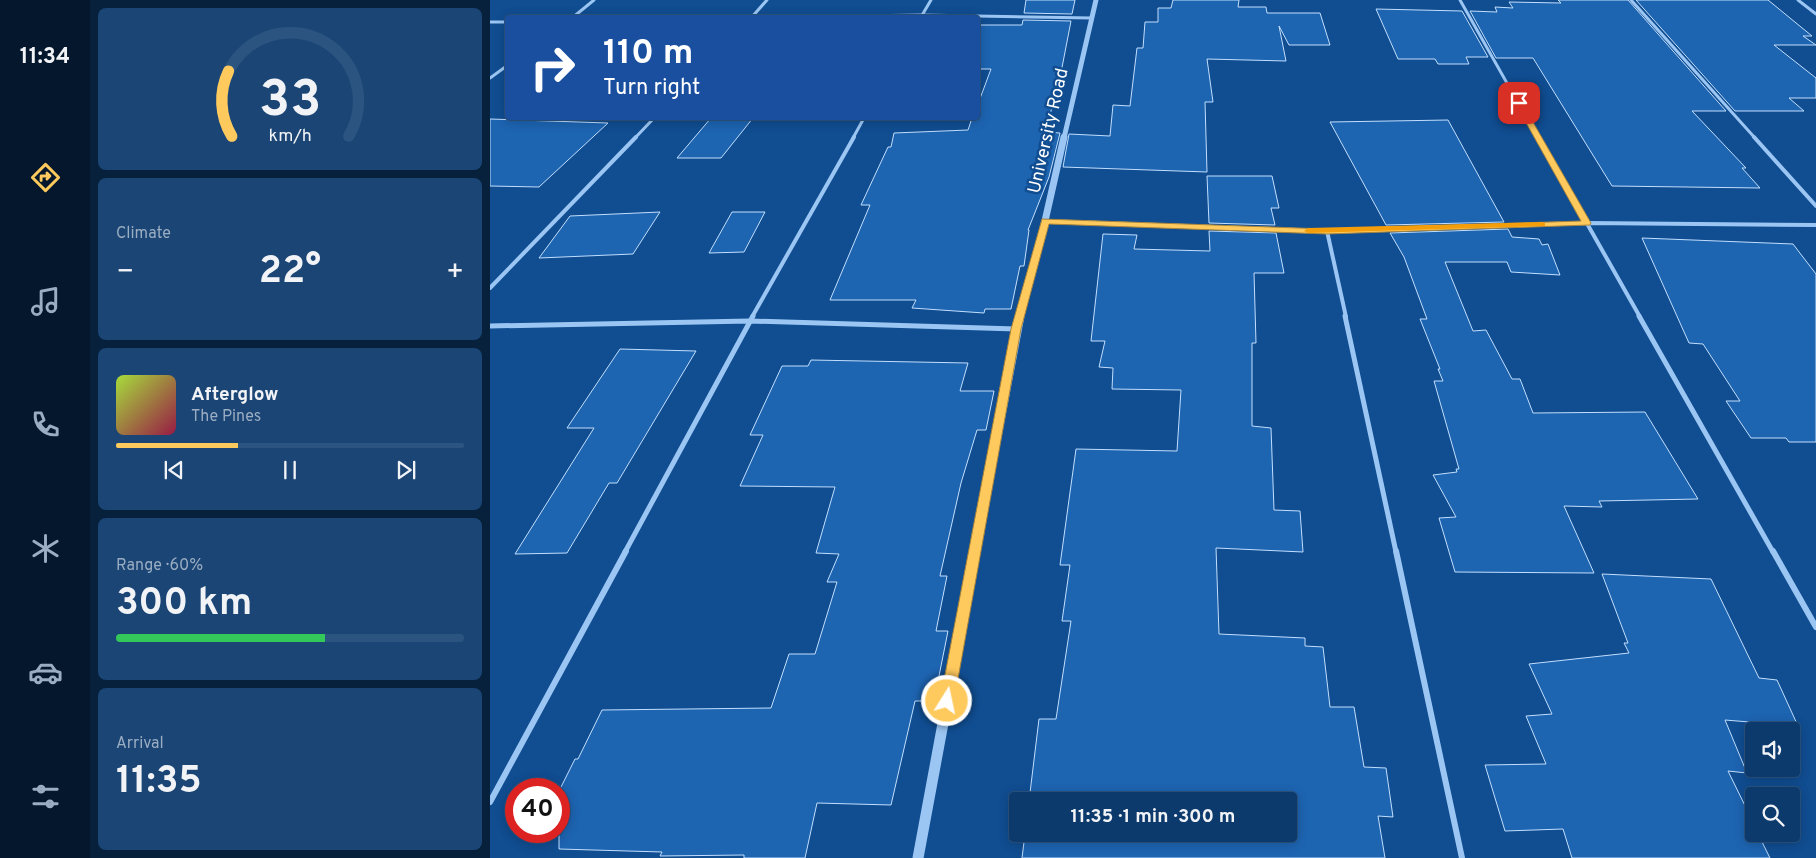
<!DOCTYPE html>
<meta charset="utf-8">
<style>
body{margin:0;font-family:Overpass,sans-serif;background:#1a4575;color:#f1f3f6;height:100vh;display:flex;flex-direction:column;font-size:19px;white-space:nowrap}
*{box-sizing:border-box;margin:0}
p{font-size:16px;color:#9aadc2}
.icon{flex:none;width:28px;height:28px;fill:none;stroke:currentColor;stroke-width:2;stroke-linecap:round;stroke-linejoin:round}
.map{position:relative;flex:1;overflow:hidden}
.side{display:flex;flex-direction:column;gap:8px;padding:8px;background:#07203c;width:400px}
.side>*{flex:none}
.banner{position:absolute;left:15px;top:15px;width:475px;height:105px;border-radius:5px;box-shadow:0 2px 12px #0003,0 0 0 1px #2c5480;background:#1a4fa0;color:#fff;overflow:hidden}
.fabs{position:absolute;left:1255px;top:722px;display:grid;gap:10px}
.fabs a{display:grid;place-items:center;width:55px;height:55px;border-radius:5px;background:#0c3a6d;box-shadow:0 2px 12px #0003,0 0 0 1px #2c5480;font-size:25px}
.speed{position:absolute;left:15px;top:778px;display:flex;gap:10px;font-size:25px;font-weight:700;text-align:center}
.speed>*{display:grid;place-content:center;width:65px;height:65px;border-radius:50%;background:#0c3a6d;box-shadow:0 2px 12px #0003,0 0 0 1px #2c5480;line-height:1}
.speed .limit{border:8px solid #d22;background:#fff;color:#111}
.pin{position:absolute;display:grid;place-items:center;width:42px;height:42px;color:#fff;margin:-21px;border-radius:10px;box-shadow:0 2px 8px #0006}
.me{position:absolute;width:55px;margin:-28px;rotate:10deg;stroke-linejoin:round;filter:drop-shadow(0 0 4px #0008)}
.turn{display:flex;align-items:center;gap:18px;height:105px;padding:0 15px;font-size:22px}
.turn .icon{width:65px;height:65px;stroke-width:2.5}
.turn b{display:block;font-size:35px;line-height:42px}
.big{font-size:38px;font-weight:700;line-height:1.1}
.side .widget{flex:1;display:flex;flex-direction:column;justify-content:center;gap:8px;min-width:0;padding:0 18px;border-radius:8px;background:#1a4575}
.side .dial{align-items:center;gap:0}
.dial svg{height:130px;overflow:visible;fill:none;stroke:#2c5480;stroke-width:7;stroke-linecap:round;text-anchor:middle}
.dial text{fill:#f1f3f6;stroke:none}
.song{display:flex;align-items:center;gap:15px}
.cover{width:60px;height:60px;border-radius:8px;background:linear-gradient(135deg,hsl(80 70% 55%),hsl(340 70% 35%))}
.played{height:5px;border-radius:2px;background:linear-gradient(90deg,#ffca5d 35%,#2c5480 35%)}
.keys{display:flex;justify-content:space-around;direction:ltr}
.heat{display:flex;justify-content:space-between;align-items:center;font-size:28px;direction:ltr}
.charge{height:8px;border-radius:4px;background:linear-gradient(90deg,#34c759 60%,#2c5480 0)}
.trip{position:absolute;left:519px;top:792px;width:288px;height:50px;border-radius:5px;background:#0c3a6d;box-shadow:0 2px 12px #0003,0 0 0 1px #2c5480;font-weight:700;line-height:50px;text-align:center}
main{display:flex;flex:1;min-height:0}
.tab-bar{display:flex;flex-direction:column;width:90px;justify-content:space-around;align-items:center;background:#05172c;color:#9aadc2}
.tab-bar .icon{width:35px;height:35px}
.tab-bar .current{color:#ffca5d}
.tab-bar b{font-size:22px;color:#f1f3f6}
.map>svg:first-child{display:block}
.building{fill:#1d64b1;stroke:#c2dffe}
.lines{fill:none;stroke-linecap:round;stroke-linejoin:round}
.minor-far3{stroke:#9bc6f3;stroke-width:3}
.minor-far2{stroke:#9bc6f3;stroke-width:4}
.minor-far1{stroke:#9bc6f3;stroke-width:5}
.minor{stroke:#9bc6f3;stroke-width:6}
.tertiary-far3{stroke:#9bc6f3;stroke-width:5}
.tertiary-far2{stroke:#9bc6f3;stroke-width:7}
.tertiary-far1{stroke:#9bc6f3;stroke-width:9}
.tertiary{stroke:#9bc6f3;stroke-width:11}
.route{fill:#ffca5d;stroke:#a6833c}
.slow{fill:#f59e0b}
.labels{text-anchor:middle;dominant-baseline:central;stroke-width:5;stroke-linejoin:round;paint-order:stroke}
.street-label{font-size:18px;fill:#fff;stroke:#104d91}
</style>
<main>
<nav class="tab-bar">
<b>11:34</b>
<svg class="icon current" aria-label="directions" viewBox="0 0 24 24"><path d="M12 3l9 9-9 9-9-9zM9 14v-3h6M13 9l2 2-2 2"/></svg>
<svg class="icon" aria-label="music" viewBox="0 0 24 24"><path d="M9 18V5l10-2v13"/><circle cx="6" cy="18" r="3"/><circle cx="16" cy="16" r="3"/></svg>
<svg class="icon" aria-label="phone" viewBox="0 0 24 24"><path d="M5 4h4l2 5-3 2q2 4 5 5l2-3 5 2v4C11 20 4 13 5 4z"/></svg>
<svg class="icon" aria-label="climate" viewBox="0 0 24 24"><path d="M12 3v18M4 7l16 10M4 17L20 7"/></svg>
<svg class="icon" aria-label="car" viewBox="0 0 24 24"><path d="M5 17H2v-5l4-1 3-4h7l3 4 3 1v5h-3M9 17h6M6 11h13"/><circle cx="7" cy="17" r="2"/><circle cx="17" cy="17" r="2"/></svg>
<svg class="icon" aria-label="filters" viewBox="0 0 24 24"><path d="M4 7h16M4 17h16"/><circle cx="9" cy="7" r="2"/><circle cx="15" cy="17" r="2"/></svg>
</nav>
<section class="side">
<div class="widget dial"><svg viewBox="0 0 100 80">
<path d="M14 69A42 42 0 1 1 86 69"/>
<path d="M14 69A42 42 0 0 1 12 29" stroke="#ffca5d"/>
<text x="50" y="56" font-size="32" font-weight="700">33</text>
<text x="50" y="72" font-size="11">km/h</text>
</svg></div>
<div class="widget"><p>Climate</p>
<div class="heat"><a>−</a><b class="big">22°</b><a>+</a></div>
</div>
<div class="widget">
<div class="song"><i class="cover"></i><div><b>Afterglow</b><p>The Pines</p></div></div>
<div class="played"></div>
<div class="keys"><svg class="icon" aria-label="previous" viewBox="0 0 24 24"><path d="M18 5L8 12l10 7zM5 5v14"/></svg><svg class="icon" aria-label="pause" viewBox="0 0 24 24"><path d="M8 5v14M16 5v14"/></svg><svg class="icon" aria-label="next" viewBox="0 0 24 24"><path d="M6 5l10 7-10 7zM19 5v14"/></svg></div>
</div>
<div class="widget"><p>Range · 60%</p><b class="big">300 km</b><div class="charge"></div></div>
<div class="widget"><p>Arrival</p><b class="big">11:35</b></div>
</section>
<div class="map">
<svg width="1326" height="858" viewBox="0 0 1326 858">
<rect width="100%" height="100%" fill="#104d91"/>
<g class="building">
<polygon points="536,0 585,0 582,14 534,13"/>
<polygon points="683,0 749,0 748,7 776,7 777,13 830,13 840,45 799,45 789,26 796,61 717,59 723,102 715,102 717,172 573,167 579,134 620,136 623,105 640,106 647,48 653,48 655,22 668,22 668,8 681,8"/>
<polygon points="1068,0 1138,0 1236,111 1202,111 1256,168 1252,168 1270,188 1122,186 1043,58 1006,58 980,11 1007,12 1005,7 1023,8 1019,2 1071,3"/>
<polygon points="1146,0 1278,0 1322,36 1313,36 1326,45 1284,45 1326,78 1326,98 1299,98 1314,111 1245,111"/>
<polygon points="886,9 972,11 998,57 976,57 979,64 948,64 945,59 908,59"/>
<polygon points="533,20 581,21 569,83 555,132 570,133 559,177 538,230 539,230 534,266 530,266 521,309 495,309 494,313 422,308 426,300 340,300 380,205 371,205 398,147 401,147 404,133 478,130 482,118 488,118 488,104 501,69 488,69 488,25 532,25"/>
<polygon points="221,118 263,118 231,158 187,158"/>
<polygon points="0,119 118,123 49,187 0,186"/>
<polygon points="958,120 1014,222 896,225 840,122"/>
<polygon points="717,176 782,176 789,208 781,208 785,225 719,223"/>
<polygon points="170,212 143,254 49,258 80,216"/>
<polygon points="242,212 275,212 254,252 219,253"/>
<polygon points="1018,229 1022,237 1049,239 1052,245 1058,244 1070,275 1021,272 1017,262 955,262 983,331 996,330 1022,379 1030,379 1043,413 1155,412 1208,499 1109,501 1112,507 1074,506 1104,573 965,572 949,518 966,517 943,475 967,472 966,469 969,469 944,381 953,381 948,369 950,369 930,319 937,319 914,257 900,233"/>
<polygon points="719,231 786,233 794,273 764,273 766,343 762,343 762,426 781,428 784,510 810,511 813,552 726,548 729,634 815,638 815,646 833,647 840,707 864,707 874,767 896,768 903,817 888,816 895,858 532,858 535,834 798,834 798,801 539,801 549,719 566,719 581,621 572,621 580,565 570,565 586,449 687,451 691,390 622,389 623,368 609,367 615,341 601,341 613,234 647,235 644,249 720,251"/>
<polygon points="1152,238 1303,244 1326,274 1326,442 1299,442 1296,438 1261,438 1236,401 1250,401 1213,344 1199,343"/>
<polygon points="130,349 206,351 127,483 119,483 77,553 25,554 104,428 77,428"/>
<polygon points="321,360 478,363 470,391 504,391 496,430 487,430 471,483 450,576 457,576 446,631 458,631 444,701 425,701 401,805 327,803 315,858 254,858 254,855 170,856 172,852 69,849 69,791 85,759 88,759 112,710 281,708 299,654 325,654 347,582 337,582 349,554 326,553 345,487 250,486 273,435 260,435 292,366 318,366"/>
<polygon points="1112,574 1221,579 1269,678 1287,680 1308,726 1235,720 1257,773 1238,771 1264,824 1264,834 1268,834 1280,858 1082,858 1073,829 1015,831 995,765 1056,764 1036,716 1062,714 1039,664 1139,653 1134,643 1138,643"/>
</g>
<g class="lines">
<g class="minor-far3">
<polyline points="970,0 1048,138"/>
<polyline points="1141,0 1265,138"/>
<polyline points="1308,0 1326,14"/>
<polyline points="431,17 441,0"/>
<polyline points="82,18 104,0"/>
<polyline points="234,18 431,15 602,18"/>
<polyline points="261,18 277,0"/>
<polyline points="0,22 18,22"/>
<polyline points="0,78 18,65"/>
<polyline points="145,138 164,118"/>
<polyline points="363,138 374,118"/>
</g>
<g class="minor-far2">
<polyline points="1048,137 1150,317"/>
<polyline points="1264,137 1326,206"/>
<polyline points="555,221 837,231 1097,223 1326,225"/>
<polyline points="837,231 856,317"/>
<polyline points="0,288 146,137"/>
<polyline points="262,317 364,137"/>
</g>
<g class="minor-far1">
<polyline points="855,316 906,552"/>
<polyline points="1149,316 1283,552"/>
<polyline points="0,326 260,321 526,329"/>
<polyline points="135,552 263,316"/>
</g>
<g class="minor">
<polyline points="906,551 972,858"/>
<polyline points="1283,551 1326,627"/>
<polyline points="0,802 136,551"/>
</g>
<polyline class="tertiary-far3" points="574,138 606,0"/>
<polyline class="tertiary-far2" points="529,317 555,221 574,137"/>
<polyline class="tertiary-far1" points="485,552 530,316"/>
<polyline class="tertiary" points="428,858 485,551"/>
</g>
<polygon class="route" points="1026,101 1032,103 1101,223 1100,225 837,234 559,224 531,329 464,701 462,707 457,709 452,707 450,701 521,329 552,219 837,229 1091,221 1025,103"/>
<polygon class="slow" points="1052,222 1055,223 1055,226 818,233 814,231 818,228"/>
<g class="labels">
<g class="street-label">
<text transform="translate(559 131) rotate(-77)">University Road</text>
</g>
</g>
</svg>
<div class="fabs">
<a><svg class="icon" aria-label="sound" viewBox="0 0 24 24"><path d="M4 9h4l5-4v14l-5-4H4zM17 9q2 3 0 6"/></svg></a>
<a><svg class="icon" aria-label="search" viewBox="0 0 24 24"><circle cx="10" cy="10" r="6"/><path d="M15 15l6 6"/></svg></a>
</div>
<div class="speed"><div class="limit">40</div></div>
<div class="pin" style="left:1029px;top:103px;background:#d93025"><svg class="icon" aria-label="arrive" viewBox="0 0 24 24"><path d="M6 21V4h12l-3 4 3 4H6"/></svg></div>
<svg class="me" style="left:457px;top:701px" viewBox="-20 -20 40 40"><circle r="17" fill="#ffca5d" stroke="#fff" stroke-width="3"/><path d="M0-11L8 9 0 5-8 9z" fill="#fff"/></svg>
<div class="trip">11:35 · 1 min · 300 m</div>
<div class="banner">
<div class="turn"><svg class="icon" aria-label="right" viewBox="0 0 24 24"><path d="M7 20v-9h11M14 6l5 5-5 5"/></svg><div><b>110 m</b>Turn right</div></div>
</div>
</div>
</main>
